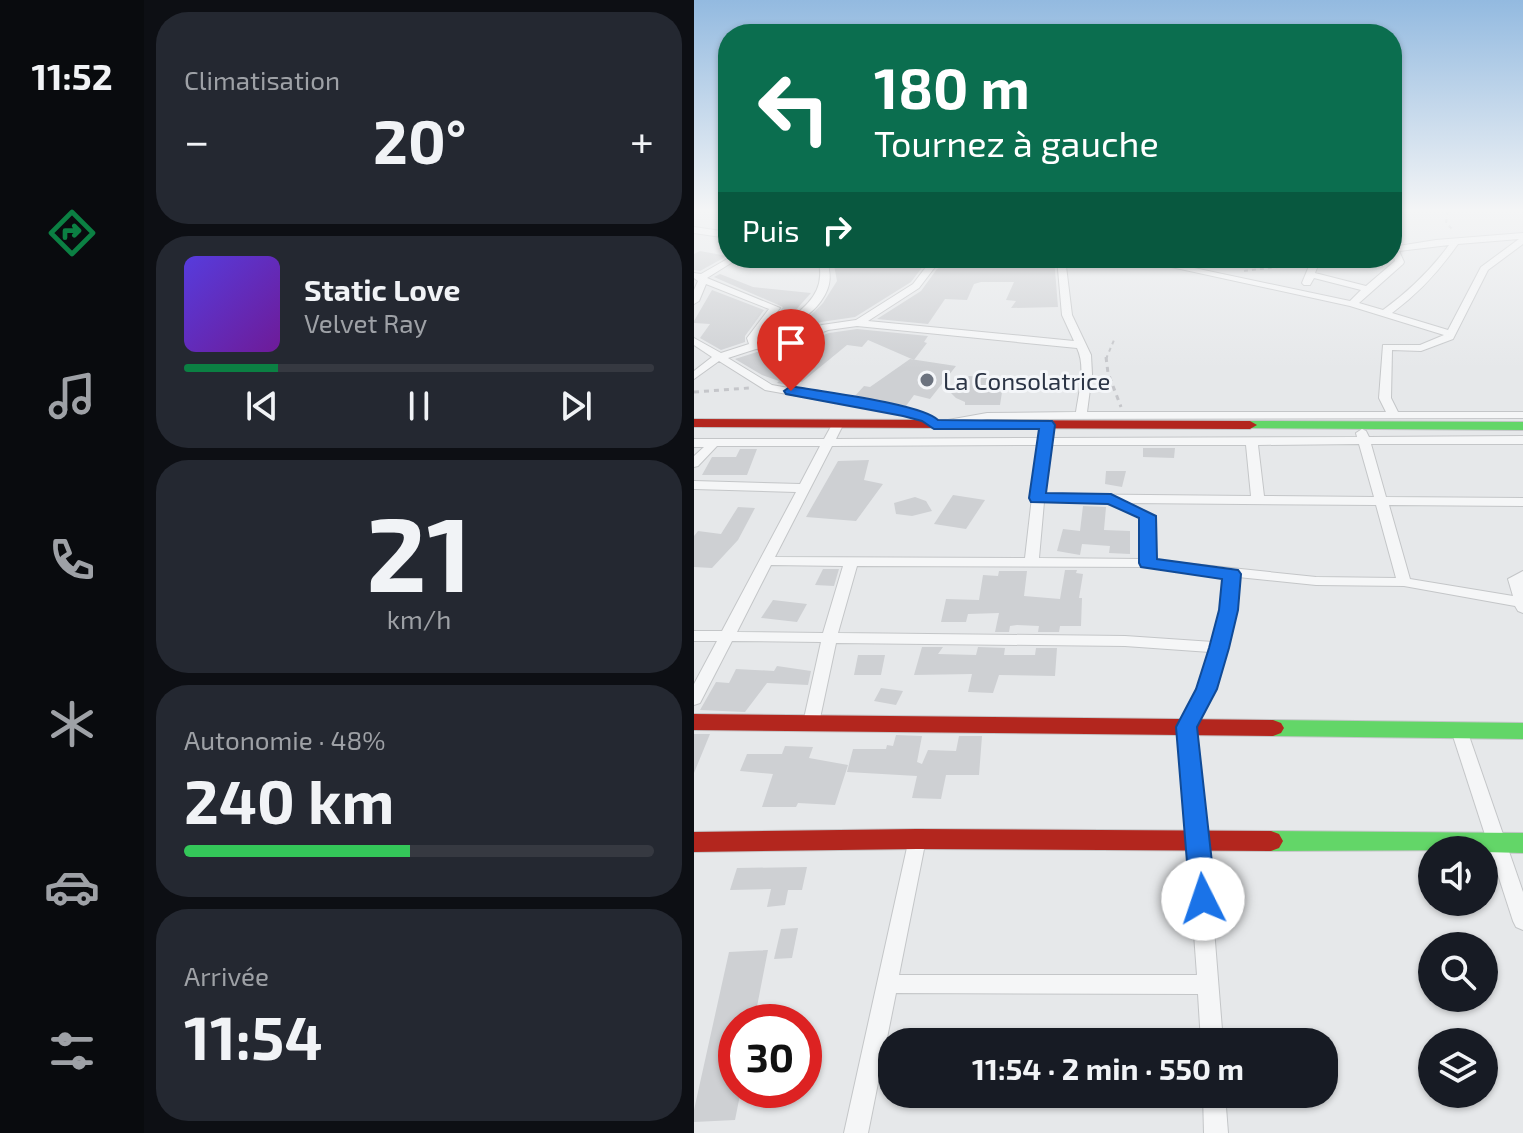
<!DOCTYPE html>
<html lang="fr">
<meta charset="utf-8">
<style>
body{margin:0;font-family:"Exo 2",sans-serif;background:#242831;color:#f1f3f6;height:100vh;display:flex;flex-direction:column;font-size:30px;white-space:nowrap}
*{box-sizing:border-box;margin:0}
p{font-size:26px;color:#9ea1a6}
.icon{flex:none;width:44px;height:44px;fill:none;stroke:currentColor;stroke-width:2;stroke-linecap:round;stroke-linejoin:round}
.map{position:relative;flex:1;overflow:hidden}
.sheet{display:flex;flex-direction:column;gap:12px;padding:12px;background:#0d0f14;width:550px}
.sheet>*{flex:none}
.hud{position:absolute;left:24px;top:24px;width:684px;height:244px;border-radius:32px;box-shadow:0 2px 6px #0004;background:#0b6e4f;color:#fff;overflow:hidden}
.fabs{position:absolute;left:724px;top:836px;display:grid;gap:16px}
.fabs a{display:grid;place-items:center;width:80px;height:80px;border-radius:50%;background:#171b24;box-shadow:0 2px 6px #0004;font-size:40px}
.speed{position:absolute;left:24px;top:1004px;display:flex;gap:16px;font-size:40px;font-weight:700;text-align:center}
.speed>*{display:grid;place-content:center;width:104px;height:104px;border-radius:50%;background:#171b24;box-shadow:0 2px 6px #0004;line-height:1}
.speed .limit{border:12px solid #d22;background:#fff;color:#111}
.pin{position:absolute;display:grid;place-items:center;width:68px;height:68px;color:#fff;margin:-82px -34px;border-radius:50% 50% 50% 0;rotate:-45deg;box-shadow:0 0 8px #0007}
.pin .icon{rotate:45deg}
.me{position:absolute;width:88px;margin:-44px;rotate:356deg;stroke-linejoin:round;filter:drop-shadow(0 0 6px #0008)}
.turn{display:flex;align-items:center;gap:28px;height:168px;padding:0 24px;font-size:36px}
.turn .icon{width:104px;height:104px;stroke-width:2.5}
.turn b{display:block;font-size:56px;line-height:68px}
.then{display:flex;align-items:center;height:76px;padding:0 24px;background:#0003;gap:16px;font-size:30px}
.big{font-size:60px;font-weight:700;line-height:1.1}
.sheet .widget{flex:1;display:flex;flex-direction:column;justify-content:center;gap:12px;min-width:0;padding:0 28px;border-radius:32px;background:#242831}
.sheet .dial{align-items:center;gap:0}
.dial b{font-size:104px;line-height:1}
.song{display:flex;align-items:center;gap:24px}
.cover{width:96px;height:96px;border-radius:12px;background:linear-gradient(135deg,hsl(250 70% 55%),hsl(280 70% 35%))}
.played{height:8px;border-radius:4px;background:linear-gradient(90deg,#0b8043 20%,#363941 20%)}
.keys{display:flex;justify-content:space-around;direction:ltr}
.heat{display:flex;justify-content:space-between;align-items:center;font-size:44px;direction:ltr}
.charge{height:12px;border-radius:6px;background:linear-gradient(90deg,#34c759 48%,#363941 0)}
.trip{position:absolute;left:184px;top:1028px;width:460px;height:80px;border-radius:32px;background:#171b24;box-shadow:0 2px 6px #0004;font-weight:700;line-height:80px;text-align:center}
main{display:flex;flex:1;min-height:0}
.dock{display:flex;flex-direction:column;width:144px;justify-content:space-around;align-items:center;background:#090b0e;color:#9ea1a6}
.dock .icon{width:56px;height:56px}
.dock .active{color:#0b8043}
.dock b{font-size:36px;color:#f1f3f6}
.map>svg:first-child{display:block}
.building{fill:#ced0d3}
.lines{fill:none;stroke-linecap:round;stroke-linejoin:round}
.street-casing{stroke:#c4c6c8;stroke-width:2}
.fast-casing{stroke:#c4c6c8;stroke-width:2}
.jam-casing{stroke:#c4c6c8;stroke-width:2}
.path-far1{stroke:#c5c6ca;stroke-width:2;stroke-dasharray:4 4;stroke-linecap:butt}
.path{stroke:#c5c6ca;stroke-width:3;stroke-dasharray:5 5;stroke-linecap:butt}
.street{fill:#f5f6f7;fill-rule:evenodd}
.fast{fill:#63d668;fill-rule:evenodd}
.jam{fill:#b3261e;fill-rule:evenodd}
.route{fill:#1a73e8;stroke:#114b97;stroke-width:2}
.poi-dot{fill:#6c737f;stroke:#f4f6f9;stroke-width:3}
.labels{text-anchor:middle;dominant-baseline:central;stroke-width:6;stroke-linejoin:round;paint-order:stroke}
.far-poi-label{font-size:24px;fill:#2b3445;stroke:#f4f6f9;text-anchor:start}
</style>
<main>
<nav class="dock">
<b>11:52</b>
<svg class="icon active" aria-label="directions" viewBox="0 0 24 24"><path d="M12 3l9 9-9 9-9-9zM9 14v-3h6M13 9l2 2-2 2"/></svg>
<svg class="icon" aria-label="music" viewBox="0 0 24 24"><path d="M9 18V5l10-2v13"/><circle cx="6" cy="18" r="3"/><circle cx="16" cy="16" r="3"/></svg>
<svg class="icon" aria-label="phone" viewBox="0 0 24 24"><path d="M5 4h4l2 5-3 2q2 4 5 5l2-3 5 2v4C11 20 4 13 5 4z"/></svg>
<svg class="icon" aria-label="climate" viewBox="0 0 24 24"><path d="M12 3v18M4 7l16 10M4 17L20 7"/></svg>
<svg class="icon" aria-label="car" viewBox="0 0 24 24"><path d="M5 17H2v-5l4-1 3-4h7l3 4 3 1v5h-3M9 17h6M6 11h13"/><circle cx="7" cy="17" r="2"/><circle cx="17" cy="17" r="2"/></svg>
<svg class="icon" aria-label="filters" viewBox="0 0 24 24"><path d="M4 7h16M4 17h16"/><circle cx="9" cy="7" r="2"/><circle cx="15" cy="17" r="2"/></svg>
</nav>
<section class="sheet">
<div class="widget"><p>Climatisation</p>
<div class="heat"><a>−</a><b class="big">20°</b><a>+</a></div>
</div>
<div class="widget">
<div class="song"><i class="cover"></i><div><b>Static Love</b><p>Velvet Ray</p></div></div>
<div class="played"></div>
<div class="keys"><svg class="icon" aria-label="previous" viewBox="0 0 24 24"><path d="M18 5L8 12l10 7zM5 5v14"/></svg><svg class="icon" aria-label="pause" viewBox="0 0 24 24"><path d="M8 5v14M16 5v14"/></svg><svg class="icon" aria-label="next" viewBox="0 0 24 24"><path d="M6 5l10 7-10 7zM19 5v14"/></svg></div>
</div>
<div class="widget dial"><b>21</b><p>km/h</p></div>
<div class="widget"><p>Autonomie · 48%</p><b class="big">240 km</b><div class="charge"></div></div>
<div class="widget"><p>Arrivée</p><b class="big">11:54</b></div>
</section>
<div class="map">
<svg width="829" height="1133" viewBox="0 0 829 1133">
<rect width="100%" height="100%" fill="#e6e8ea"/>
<g class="building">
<polygon points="6,251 33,256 6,271 0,270 0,254"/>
<polygon points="226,258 239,258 233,261 217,282 161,317 127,322 84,338 67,340 89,307 20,277 26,274 59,287 117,293 99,313 98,319 101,322 114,318 129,303 143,281 140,265 172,264 173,260 208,262 210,259"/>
<polygon points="262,258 360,258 364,307 317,308 322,301 312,300 320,282 287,282 280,284 273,300 251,299 234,324 183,319 227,291 243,269"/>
<polygon points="18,290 70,310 51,336 51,342 27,350 6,338 16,324 0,323 0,321"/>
<polygon points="163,329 234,336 230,342 233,343 220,360 174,340 168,347 153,345 108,382 95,379 93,385 83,383 85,381 68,375 41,359 63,352 92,349 135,333"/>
<polygon points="216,359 262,366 236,399 220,395 212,406 160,397 170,386 176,387"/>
<polygon points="275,376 310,379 306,405 271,405 271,402 262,398 257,393"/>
<polygon points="449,448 481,448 480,458 449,457"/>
<polygon points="46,449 63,449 53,475 8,475 18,457 42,457"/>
<polygon points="175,460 170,480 189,484 162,521 112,517 144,461"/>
<polygon points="412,471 432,471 428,487 411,484"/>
<polygon points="259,495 291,500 272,529 240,524"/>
<polygon points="221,497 232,501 238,511 218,516 202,514 200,503"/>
<polygon points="389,506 412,507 410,530 436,531 436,554 415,553 416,546 388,544 386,555 363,551 369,529 386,531"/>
<polygon points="44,507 61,508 44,540 18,568 0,567 0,536 4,531 27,534"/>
<polygon points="129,569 145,569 140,586 121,585"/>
<polygon points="371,570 383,570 382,573 389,574 385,598 388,598 387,626 366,626 365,632 344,632 345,626 323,625 316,626 315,632 301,632 305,613 274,614 272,622 247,622 252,599 285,600 289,575 304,576 305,571 333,571 330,596 366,599"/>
<polygon points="79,600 113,604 103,622 67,618"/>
<polygon points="228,647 249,647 244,654 282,655 284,647 311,648 310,655 341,655 342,648 363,648 361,676 305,675 299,693 274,692 278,674 220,675"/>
<polygon points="164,655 191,655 187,675 160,675"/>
<polygon points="83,666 117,671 114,685 73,683 51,712 6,710 22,682 35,683 42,669 80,671"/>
<polygon points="187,688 209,691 202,705 180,701"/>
<polygon points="0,734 16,734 0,773"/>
<polygon points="202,735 228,736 223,762 228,764 234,750 262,751 265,736 288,736 285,775 252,775 247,799 218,798 223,776 153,772 159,749 192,749 193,745 199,746"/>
<polygon points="91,746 119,747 115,758 154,765 141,805 104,803 102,807 68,807 79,774 46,771 53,754 88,754"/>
<polygon points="113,867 108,890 94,890 91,905 73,907 77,889 36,890 43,868"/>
<polygon points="104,928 98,958 80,959 87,929"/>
<polygon points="74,950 60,1022 42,1022 42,1090 47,1090 41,1120 0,1122 0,1110 35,952"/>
</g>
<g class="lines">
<defs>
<g id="street">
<polygon points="0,227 34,232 34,238 0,233"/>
<path d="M829 233V244L794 270 759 339 727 351 698 350 697 398 704 412H829V418L293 419 258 425 252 422 254 420 293 413 382 412C385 391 392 367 383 348L163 326 134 330 91 346 62 349 34 358 78 385 215 410 237 416 246 425 244 427H236L229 420 210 415 71 390 25 361 0 379V371L18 357 0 345V338L27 353 55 344 53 338 75 309 12 284 5 301 0 304V290L4 281 0 278V273L7 274 35 258H45L13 278 86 308 63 338 65 343 85 341 128 325 162 320 219 284 235 263 247 258H259L241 267 225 288 174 321 380 341 368 315 363 258H371L378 315 397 355 398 374 393 412H692L685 398 689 345H726L750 335 656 306 436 258H453L656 301 667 290 620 278 616 285H610L608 283 618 259 641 258 625 263 621 273 672 286 701 261 698 247 742 240ZM825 239 787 267 754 330 698 313C725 293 745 271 764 244ZM755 245C736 271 715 291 689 310L665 303 709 264 710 262 705 251Z"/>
<path d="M124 258H132C135 267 137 275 135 284 132 298 116 319 101 319V315C121 299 131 284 124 258Z"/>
<path d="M144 420 150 423 142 439 345 438 347 431 351 429 357 433 356 438 663 437 662 433 668 429 672 431 675 437 829 436V444H677L692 497 829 498V506L695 505 716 579 819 596 814 579 829 571V613L824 611 821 606 710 586 622 585 544 577 542 610 533 648 520 689 501 727 513 841 529 1042H507L504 994 202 993 174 1133H150L216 834 223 832 230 834 232 839 205 975H503L485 727 504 689 516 652 431 646 142 643 125 723 123 727H111L109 723 127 642 38 641 6 703 0 705V684L23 641H0V631H28L102 492 0 489V481L106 484 126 446H23L4 466 0 467V456L10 447H0V439H130L140 421ZM665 444 680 497 570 496 564 445ZM344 445 331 558 81 557 138 446ZM356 445H552L557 496 351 494ZM350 502H416L446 518 447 559 345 558ZM435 503 682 505 702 578 622 577 461 560 460 516ZM77 565 149 566 129 633 43 632ZM163 566 454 567 530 575 528 610 519 642 431 636 144 633Z"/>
<polygon points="765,724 771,726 773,730 829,892 829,930 822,927 819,921 757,730 759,726"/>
<polygon points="509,1094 531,1094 534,1133 510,1133"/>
</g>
<g id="fast">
<polygon points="556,421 829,422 829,430 551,428 549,425"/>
<polygon points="579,720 829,723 829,739 579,736 571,733 568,728 571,723"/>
<polygon points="577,831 829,833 829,853 790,852 790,850 577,851 569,848 565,841 569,834"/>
</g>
<g id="jam">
<polygon points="0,419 556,421 563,425 556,429 0,427"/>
<polygon points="0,714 579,720 587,723 590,728 587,733 579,736 0,730"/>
<polygon points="223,829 577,831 585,834 589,841 585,848 577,851 223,849 0,852 0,832"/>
</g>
</defs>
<use href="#street" class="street-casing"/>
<use href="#fast" class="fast-casing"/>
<use href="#jam" class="jam-casing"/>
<g class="path-far1">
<polyline points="754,211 752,223 760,231"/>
<polyline points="698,213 703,211"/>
<polyline points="584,267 601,258"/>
<polyline points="550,271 584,267 588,258"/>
<polyline points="412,359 420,340"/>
</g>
<g class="path">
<polyline points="412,357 414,373 427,407"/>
<polyline points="0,392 55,388"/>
</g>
<use href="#street" class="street"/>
<use href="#fast" class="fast"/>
<use href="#jam" class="jam"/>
</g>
<linearGradient id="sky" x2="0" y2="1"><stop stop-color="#93bae0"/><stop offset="0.57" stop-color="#f4f5f6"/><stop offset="1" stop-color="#f4f5f6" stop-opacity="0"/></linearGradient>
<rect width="829" height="369" fill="url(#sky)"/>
<path class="route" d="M97 386C126 392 226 403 244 420L358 421 361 425 352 493 417 494 462 516 463 559 544 570 547 574 544 610 535 648 523 689 503 727 522 899 518 906 509 909 500 906 496 899 482 727 502 689 515 648 525 610 528 579 447 567 445 563V518L414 504 337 502 335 498 345 429H240L228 421 209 416 92 394 90 391Z"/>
<circle class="poi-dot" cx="233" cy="380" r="8"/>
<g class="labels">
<g class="far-poi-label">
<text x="249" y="380">La Consolatrice</text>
</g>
</g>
</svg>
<div class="fabs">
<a><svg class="icon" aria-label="sound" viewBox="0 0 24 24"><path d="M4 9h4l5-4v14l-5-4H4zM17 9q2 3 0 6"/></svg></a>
<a><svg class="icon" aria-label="search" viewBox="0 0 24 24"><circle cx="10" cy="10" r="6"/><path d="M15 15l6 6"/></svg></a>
<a><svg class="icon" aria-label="layers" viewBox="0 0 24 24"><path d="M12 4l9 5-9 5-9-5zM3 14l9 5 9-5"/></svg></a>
</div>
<div class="speed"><div class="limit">30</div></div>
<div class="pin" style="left:97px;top:391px;background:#d93025"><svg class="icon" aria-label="arrive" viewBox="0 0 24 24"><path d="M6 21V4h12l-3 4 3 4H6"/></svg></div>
<svg class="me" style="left:509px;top:899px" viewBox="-20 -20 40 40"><circle r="19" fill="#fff"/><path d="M0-13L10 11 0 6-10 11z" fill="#1a73e8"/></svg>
<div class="trip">11:54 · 2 min · 550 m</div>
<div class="hud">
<div class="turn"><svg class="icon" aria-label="left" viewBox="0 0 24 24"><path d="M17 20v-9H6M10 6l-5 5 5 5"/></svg><div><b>180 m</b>Tournez à gauche</div></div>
<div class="then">Puis<svg class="icon" aria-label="right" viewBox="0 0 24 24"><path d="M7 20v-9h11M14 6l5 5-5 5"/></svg></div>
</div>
</div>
</main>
